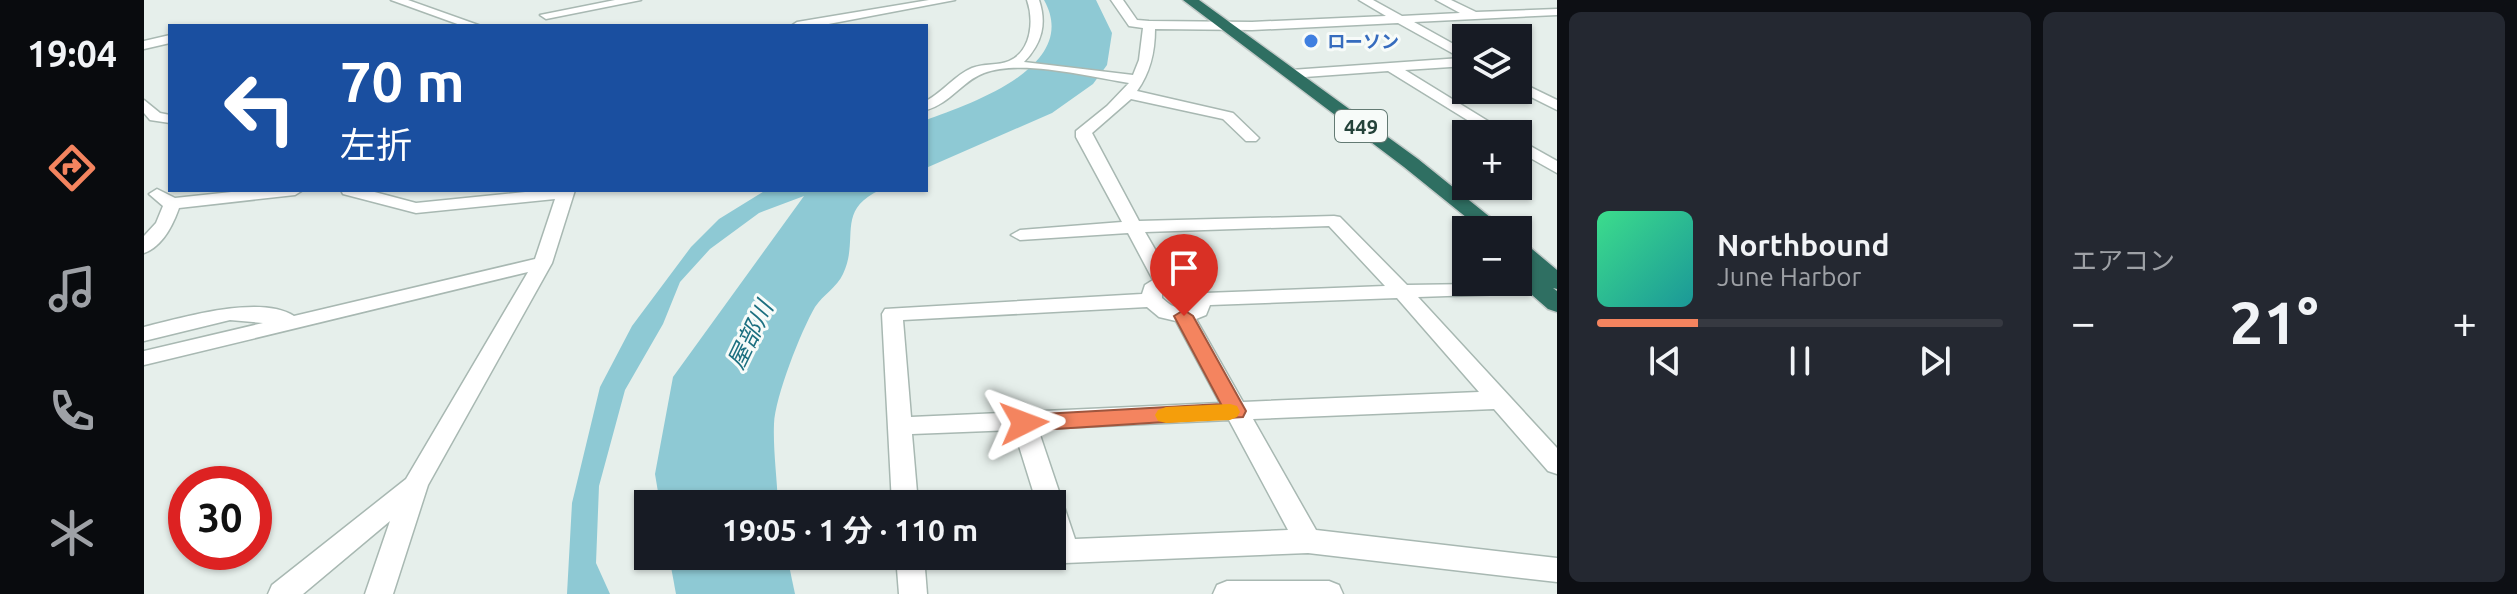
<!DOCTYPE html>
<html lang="ja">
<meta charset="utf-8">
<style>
body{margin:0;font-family:Ubuntu,"Noto Sans JP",sans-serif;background:#242831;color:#f1f3f6;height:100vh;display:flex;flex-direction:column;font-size:30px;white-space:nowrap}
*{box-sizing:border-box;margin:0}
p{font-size:26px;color:#9ea1a6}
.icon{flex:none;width:44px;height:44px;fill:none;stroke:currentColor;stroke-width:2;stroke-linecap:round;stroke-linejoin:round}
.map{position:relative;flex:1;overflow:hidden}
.details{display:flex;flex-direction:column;gap:12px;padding:12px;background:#0d0f14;width:960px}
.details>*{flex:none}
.hud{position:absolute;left:24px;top:24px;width:760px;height:168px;border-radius:0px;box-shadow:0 2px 6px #0004;background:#1a4fa0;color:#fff;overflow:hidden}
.controls{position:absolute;left:1308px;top:24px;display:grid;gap:16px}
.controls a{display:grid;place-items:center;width:80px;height:80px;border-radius:0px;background:#171b24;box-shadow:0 2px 6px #0004;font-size:40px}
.speed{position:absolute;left:24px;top:466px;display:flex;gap:16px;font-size:40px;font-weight:700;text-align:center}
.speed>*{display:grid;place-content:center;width:104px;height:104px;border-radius:50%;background:#171b24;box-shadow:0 2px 6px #0004;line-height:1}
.speed .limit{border:12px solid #d22;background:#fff;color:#111}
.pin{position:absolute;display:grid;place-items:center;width:68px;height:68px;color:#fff;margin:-82px -34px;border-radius:50% 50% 50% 0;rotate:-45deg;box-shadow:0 0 8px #0007}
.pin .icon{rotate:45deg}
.me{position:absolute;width:88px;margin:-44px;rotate:87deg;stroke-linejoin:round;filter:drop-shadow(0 0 6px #0008)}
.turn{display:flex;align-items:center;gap:28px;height:168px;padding:0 40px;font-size:36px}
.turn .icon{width:104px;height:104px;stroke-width:2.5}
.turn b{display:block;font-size:56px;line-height:68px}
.big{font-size:60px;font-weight:700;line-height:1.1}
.details .tile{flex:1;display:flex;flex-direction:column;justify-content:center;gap:12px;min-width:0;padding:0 28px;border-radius:12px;background:#242831}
.song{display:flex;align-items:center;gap:24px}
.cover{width:96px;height:96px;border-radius:12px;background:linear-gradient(135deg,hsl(150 70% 55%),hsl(180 70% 35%))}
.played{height:8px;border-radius:4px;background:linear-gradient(90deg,#f4845f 25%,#363941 25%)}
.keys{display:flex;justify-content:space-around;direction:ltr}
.heat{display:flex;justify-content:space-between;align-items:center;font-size:44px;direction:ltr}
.details .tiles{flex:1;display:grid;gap:12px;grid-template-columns:repeat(2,1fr)}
.trip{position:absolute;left:490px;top:490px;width:432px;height:80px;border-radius:0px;background:#171b24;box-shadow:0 2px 6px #0004;font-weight:700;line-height:80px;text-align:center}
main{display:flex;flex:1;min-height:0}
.tab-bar{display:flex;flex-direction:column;width:144px;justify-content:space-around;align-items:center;background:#090b0e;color:#9ea1a6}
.tab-bar .icon{width:56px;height:56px}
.tab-bar .active{color:#f4845f}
.tab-bar b{font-size:36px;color:#f1f3f6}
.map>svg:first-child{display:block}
.water{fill:#8ec9d4}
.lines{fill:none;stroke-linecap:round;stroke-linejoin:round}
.minor-casing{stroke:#a8b8b2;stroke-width:3}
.highway-casing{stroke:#c2cac8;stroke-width:3}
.minor{fill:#fff;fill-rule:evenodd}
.highway{fill:#2f6f62;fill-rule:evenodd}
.route{fill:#f4845f;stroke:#9f563e;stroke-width:2}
.slow{fill:#f59e0b}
.shop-dot{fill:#3f7fe0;stroke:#f7fbf9;stroke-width:3}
.labels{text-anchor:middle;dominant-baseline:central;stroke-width:6;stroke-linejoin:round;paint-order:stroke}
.far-shop-label{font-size:18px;font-weight:bold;fill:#366cbe;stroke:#f7fbf9;text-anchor:start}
.shield{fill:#f7fbf9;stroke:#637a73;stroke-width:2}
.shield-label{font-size:20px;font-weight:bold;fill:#24423a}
.water-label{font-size:24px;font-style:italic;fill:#1c6f80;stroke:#f7fbf9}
</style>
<main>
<nav class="tab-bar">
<b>19:04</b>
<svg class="icon active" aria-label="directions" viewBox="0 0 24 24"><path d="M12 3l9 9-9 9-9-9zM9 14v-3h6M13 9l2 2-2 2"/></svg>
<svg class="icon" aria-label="music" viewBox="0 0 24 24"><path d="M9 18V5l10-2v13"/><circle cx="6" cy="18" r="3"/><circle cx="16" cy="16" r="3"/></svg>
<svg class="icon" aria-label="phone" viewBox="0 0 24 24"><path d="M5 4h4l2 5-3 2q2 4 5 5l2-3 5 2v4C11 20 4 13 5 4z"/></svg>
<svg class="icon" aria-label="climate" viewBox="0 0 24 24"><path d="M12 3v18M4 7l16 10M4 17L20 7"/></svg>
</nav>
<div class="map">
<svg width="1413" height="594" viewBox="0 0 1413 594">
<rect width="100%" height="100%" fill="#e6efeb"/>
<g class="water">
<path d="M900 0H952L968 33 963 65 949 84 908 113 782 168V120C829 103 937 66 900 0Z"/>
<path d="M622 190H736C691 211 716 238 699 274 693 287 679 295 671 307 657 331 631 397 630 424 629 450 633 478 634 504H516L511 474 529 377 660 196 615 213 566 249 536 282 519 324 481 390 455 486 452 563 466 594H423L428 503 456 387 488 326 547 247 575 219Z"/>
<polygon points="525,556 643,556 651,594 532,594"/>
</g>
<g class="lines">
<defs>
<g id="minor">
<polygon points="247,0 264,0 337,26 319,26"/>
<polygon points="471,0 497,0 402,19 396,15"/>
<polygon points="785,0 811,0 674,26 647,26 653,22"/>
<path d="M883 0H895C903 24 898 43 880 62L989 75 995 60 999 28 985 26 967 0H979L993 20 1005 21 1108 22 1242 16 1215 0H1229L1258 16 1316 13 1292 0H1307L1332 12 1413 9V15L1270 22 1322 51V66L1261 70 1365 134H1346L1244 71 1147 78 1140 74 1147 70 1317 58 1254 23 1108 30 1011 29C1011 53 1006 73 993 91L1089 113 1115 138 1112 141H1102L1079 119 987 99 948 133 995 221 1190 216 1196 217 1263 285 1400 283 1403 287 1393 293 1274 297 1413 448V474L1404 471 1350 409 1109 419 1172 530 1413 558V582L1164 553 921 563 911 559 908 553V504H893L870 430 768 434 774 504H748L738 314 741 309 998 294 1001 285 1009 280 984 233 876 240 867 235 876 230 978 222 932 137V131L963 106 985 83C946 77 878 59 840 73 818 81 806 104 782 110V101C799 92 811 75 828 68 840 63 854 66 865 61 888 51 890 20 883 0ZM1185 226 1241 286 1061 293 1047 282 1027 277 1001 232ZM1023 289 1034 291 1047 301 1046 306C1034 311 1027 306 1018 298V292ZM1253 298 1335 392 1099 402 1052 319 1062 315 1066 305ZM1003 307 1015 317 1032 321 1076 403 767 417 759 320ZM1085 420 1144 530 931 539 894 429Z"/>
<polygon points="26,35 26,43 0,49 0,41"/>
<polygon points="1374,81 1413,100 1413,110 1373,90"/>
<polygon points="0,100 16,113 26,115 26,123 6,120 0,113"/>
<polygon points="1374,139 1413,161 1413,173 1374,151"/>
<path d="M13 189 31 198 106 190H159L151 195 35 208C29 225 18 247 0 253V236L12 223 19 206 5 194Z"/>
<path d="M197 190H223L272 203 401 190H431L408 263 284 485 249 594H221L246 521 159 594H124L128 585 262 479 384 272 0 365V351L119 323 86 320 0 341V327C37 318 116 294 150 316L391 259 411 199 272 213 199 194Z"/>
<polygon points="752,556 780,556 783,594 755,594"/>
<polygon points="1083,581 1185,581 1195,585 1199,594 1069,594 1073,585"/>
</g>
<g id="highway">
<polygon points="1039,0 1055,0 1274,159 1362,230 1338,230 1260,167"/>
<polygon points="1374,242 1382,244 1413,270 1413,289 1409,288 1413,291 1413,312 1404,309 1373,282 1374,264 1380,265 1374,261"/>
</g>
</defs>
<use href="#minor" class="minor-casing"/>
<use href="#highway" class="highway-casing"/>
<use href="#minor" class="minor"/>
<use href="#highway" class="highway"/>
</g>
<polygon class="route" points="1040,310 1049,316 1102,411 1099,417 880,431 873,428 870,423 873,417 880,415 1077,404 1030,316"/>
<polygon class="slow" points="1086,404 1093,406 1096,412 1093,417 1086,420 1022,423 1014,421 1011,415 1014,410 1022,407"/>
<circle class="shop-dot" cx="1167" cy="41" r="8"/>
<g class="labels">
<g class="far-shop-label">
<text x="1183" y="41">ローソン</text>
</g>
<rect class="shield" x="1191" y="110" width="52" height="32" rx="6"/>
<g class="shield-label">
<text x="1217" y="126">449</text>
</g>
<g class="water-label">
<text transform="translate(606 335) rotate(-64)">屋部川</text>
</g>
</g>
</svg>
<div class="controls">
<a><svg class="icon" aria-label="layers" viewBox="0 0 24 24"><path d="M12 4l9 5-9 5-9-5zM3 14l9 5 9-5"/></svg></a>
<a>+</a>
<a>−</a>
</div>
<div class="speed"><div class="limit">30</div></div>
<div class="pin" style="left:1040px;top:316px;background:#d93025"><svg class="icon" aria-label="arrive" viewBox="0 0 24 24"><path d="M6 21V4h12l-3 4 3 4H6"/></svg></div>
<svg class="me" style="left:880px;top:423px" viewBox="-20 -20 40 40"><path d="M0-17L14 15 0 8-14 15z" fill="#f4845f" stroke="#fff" stroke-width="4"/></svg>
<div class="trip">19:05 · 1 分 · 110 m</div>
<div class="hud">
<div class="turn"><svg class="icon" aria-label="left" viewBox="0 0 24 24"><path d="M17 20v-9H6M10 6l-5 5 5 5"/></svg><div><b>70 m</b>左折</div></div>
</div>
</div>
<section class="details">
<div class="tiles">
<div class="tile">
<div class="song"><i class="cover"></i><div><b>Northbound</b><p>June Harbor</p></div></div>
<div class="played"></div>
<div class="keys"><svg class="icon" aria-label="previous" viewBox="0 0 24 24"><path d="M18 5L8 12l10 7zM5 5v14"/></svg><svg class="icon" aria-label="pause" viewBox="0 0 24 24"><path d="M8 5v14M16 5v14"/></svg><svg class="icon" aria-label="next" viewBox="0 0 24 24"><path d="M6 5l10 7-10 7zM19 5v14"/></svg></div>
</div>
<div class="tile"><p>エアコン</p>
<div class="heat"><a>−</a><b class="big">21°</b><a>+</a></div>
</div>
</div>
</section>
</main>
